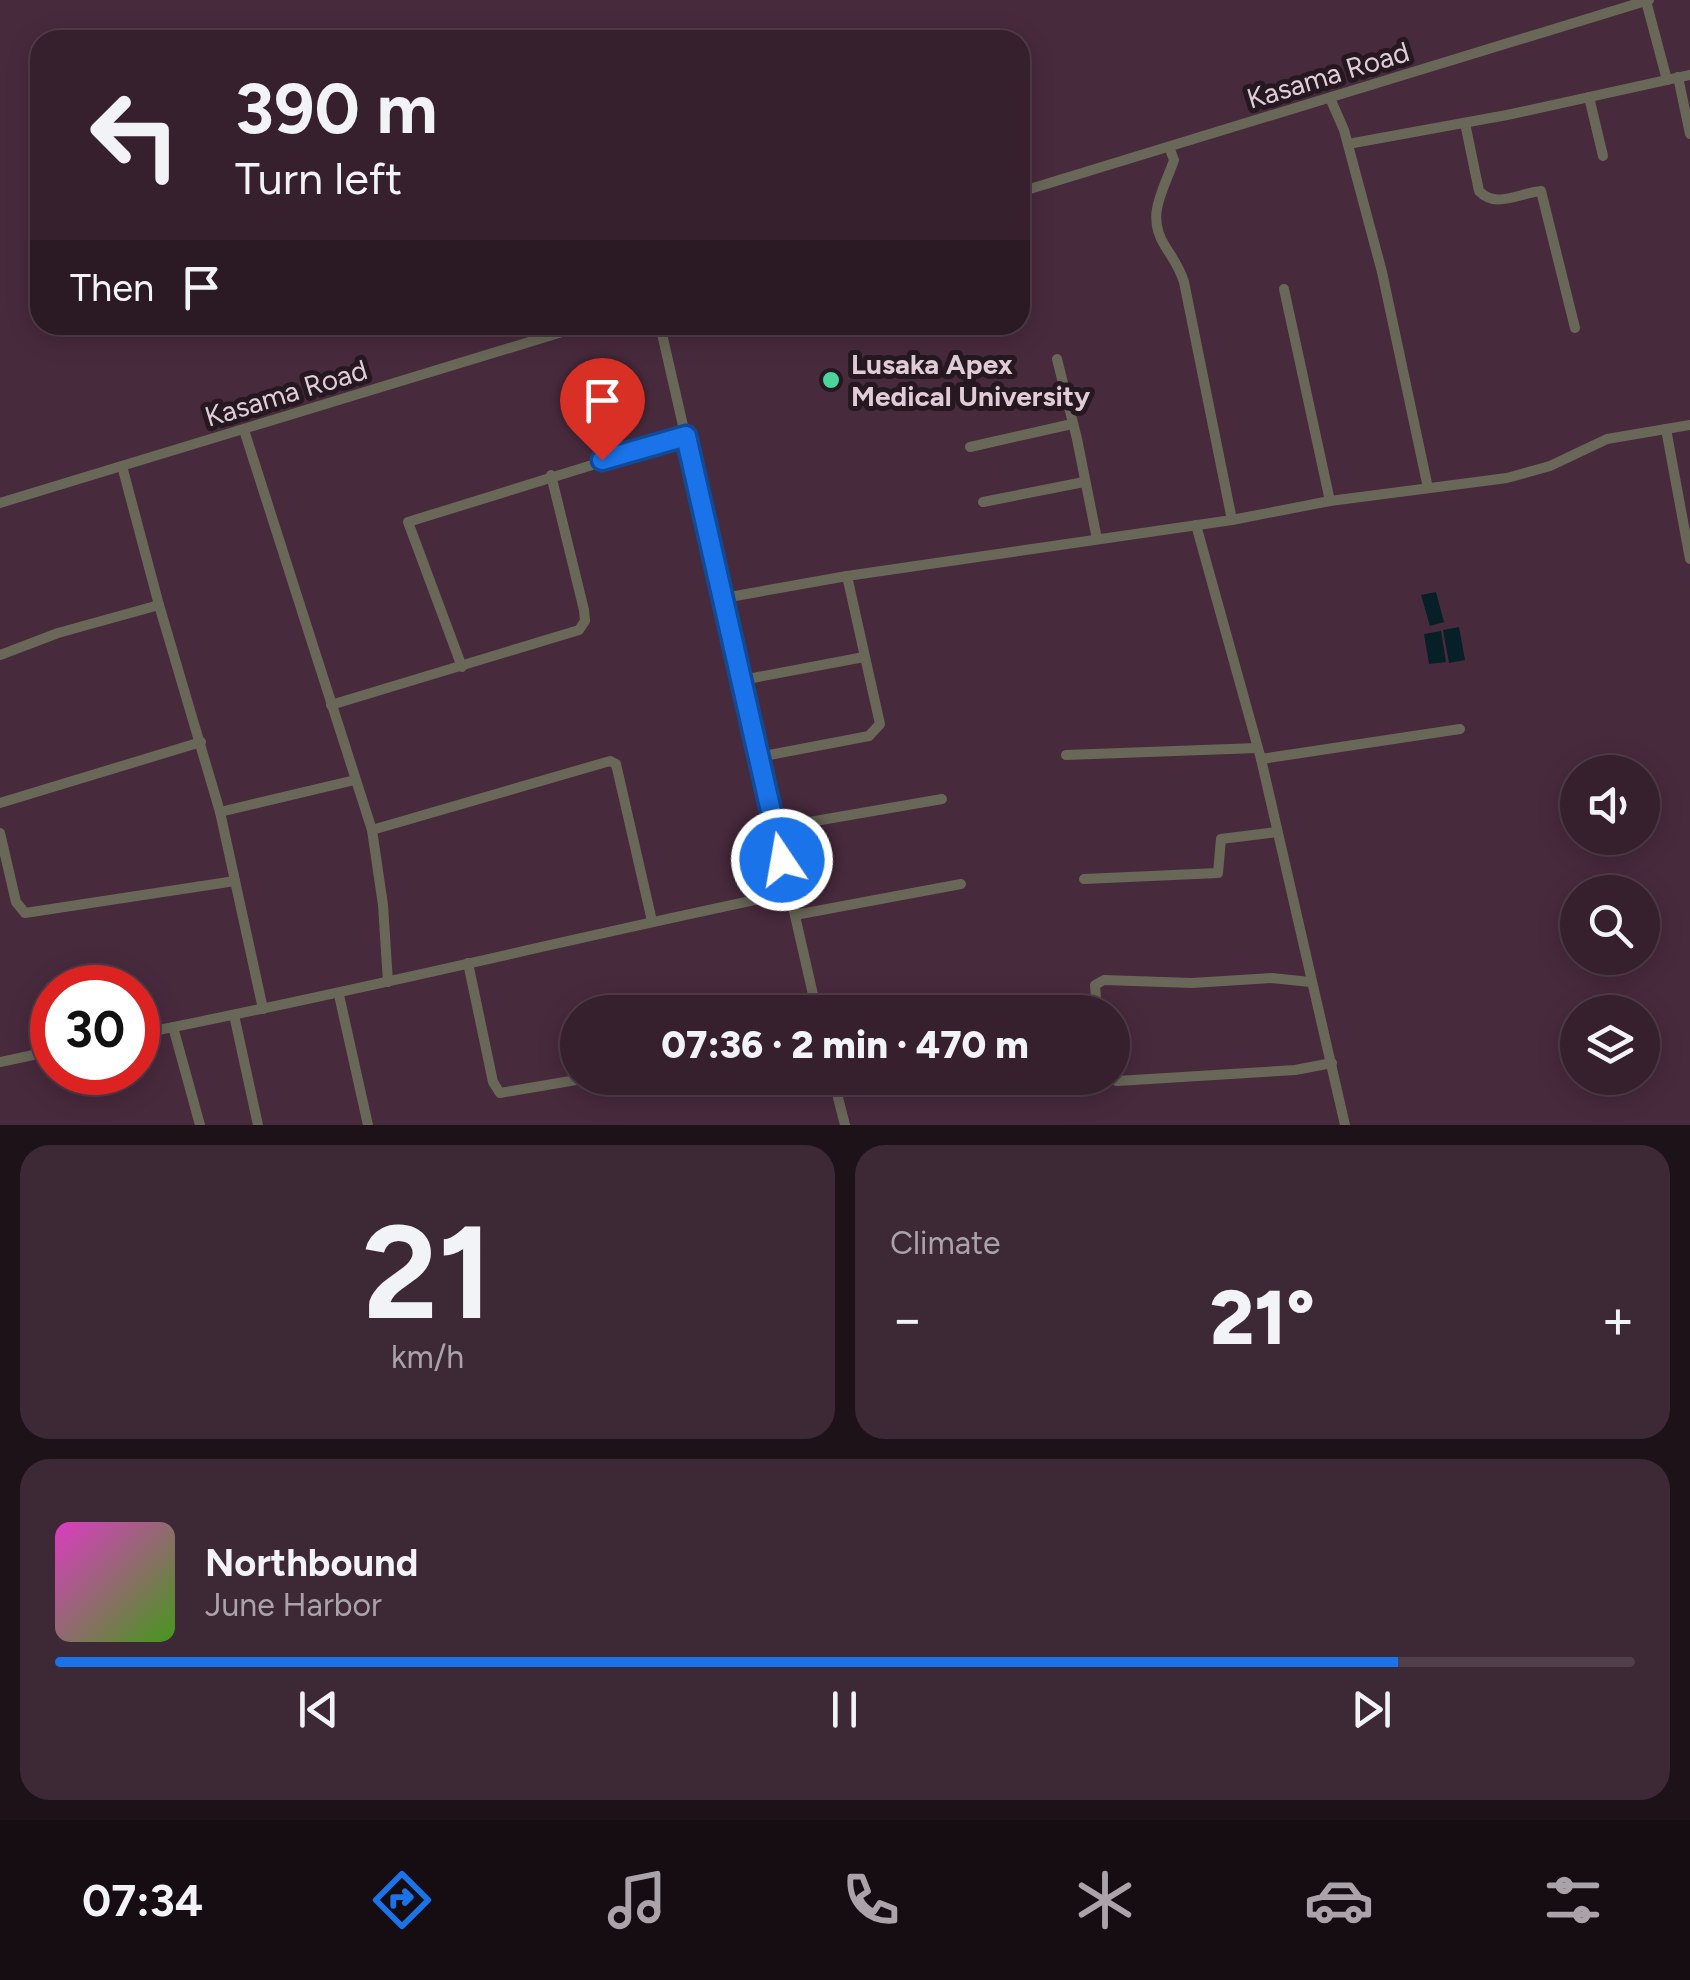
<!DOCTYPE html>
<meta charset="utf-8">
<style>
body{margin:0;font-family:Figtree,sans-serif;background:#3d2836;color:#f1f3f6;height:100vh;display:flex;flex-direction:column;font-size:38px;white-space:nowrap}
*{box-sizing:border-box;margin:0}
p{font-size:32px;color:#aaa3aa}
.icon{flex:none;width:55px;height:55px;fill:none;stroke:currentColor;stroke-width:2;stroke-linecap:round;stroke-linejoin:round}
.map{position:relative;height:1125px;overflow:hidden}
.drawer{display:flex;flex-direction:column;gap:20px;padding:20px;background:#1e1219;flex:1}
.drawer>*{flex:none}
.guide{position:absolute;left:30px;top:30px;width:1000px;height:305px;border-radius:30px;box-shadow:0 5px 25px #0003,0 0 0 2px #503e4a;background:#36202e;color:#f1f3f6;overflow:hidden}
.buttons{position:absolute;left:1560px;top:755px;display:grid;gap:20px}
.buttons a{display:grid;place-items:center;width:100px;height:100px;border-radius:50%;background:#36202e;box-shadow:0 5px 25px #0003,0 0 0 2px #503e4a;font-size:50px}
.speed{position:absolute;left:30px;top:965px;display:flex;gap:20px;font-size:50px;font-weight:700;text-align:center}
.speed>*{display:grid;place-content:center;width:130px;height:130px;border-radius:50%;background:#36202e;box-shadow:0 5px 25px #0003,0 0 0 2px #503e4a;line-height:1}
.speed .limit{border:15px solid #d22;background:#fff;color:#111}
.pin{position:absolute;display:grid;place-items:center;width:85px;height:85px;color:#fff;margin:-102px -42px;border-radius:50% 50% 50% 0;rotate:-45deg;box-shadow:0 0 10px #0007}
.pin .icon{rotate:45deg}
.me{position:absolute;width:110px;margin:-55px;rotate:348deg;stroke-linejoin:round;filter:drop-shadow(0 0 8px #0008)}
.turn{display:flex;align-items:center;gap:35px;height:210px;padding:0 40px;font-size:45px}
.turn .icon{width:130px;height:130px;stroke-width:2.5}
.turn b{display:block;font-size:70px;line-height:85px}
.then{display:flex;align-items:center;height:95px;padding:0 40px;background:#0003;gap:20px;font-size:38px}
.big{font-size:75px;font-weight:800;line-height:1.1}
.drawer .widget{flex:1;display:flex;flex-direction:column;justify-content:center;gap:15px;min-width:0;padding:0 35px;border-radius:30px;background:#3d2836}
.drawer .dial{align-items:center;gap:0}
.dial b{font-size:130px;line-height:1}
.song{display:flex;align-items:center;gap:30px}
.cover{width:120px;height:120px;border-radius:15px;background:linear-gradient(135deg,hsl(310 70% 55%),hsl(100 70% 35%))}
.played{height:10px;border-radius:5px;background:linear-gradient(90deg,#1a73e8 85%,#503e4a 85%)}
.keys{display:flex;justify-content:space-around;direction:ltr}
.heat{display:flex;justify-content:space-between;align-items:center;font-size:55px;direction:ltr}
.drawer .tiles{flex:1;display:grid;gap:20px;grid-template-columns:1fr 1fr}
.widget:last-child{grid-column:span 2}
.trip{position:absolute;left:560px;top:995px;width:570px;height:100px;border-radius:50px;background:#36202e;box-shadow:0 5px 25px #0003,0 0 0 2px #503e4a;font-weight:800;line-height:100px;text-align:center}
.tabs{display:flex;height:160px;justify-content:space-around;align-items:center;background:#160d12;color:#aaa3aa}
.tabs .icon{width:70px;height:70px}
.tabs .current{color:#1a73e8}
.tabs b{font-size:45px;color:#f1f3f6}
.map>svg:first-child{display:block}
.water{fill:#072028}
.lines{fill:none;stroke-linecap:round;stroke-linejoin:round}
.minor{stroke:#696758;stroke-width:10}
.route-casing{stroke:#114b97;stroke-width:25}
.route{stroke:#1a73e8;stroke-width:18}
.poi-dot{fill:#4bd49b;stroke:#261820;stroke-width:4}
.labels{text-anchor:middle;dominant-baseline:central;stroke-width:10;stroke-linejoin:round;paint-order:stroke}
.street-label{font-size:28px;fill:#dfccd7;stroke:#261820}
.poi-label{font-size:28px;font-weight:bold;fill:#dfccd7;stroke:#261820;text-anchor:start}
</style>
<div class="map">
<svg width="1690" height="1125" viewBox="0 0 1690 1125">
<rect width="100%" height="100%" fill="#482a3d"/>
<g class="water">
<polygon points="1436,592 1444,622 1430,626 1421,595"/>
<polygon points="1459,627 1465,660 1449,663 1443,630"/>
<polygon points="1441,631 1446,662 1429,664 1424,634"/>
</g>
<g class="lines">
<g class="minor">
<polyline points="1646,1 1667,80"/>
<polyline points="1678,77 1690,134"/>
<polyline points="1589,97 1603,156"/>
<polyline points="1330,98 1344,130 1382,272 1428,488"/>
<path d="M1465 123 1479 191C1496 209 1519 193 1541 191L1575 328"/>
<polyline points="1348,144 1507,115 1690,75"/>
<path d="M1169 147 1174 160C1164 190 1145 215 1165 246 1173 259 1179 266 1184 282L1232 520"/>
<polyline points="1020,192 1649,0"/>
<polyline points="1284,289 1330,501"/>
<polyline points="660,325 817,1012"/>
<polyline points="1057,359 1077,439 1097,539"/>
<polyline points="1666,429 1690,559"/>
<polyline points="244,430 372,830 383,905 388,982"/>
<polyline points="970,447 1072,424"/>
<polyline points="122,466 159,605 220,812 263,1009"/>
<polyline points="983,502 1084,482"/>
<polyline points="0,503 585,325"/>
<polyline points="1196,525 1261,759 1345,1125"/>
<polyline points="724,598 847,576 1232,520 1330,501 1507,478 1550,466 1607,439 1690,425"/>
<polyline points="0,655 58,633 159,605"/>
<polyline points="462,667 408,522 686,436"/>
<polyline points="742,680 864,657"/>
<polyline points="331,705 579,630 585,621 584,610 551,475"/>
<polyline points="1066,755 1257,748"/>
<polyline points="759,757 869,736 880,724 847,576"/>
<polyline points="1261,759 1460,729"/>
<polyline points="0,803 201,742"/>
<polyline points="220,812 355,780"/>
<polyline points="775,828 942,799"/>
<polyline points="372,830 610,761 616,764 652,921"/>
<polyline points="0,833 16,902 25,913 235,881"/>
<polyline points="1084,879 1218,873 1221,839 1277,832"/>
<polyline points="795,915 961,884"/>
<polyline points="468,963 493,1082 500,1093 588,1078"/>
<polyline points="339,995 368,1125"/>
<polyline points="816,1008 1021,1000"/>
<polyline points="1097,1012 1095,985 1104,980 1192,983 1272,978 1310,982"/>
<polyline points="234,1015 258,1125"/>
<polyline points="173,1027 200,1125"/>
<path d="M138 1034C356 992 571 938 789 893"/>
<polyline points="0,1062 52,1051"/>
<polyline points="1112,1065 1117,1081 1295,1070 1332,1063"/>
<polyline points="833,1078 845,1125"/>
</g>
</g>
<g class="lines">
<defs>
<polyline id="route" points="602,460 686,436 782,860"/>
</defs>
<use href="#route" class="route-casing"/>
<use href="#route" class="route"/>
</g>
<circle class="poi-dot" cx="831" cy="380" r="10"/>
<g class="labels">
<g class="street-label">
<text transform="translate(1328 75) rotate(-17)">Kasama Road</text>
<text transform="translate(286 393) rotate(-17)">Kasama Road</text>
</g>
<g class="poi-label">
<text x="851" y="364">Lusaka Apex<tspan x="851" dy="32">Medical University</tspan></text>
</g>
</g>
</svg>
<div class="buttons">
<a><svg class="icon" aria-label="sound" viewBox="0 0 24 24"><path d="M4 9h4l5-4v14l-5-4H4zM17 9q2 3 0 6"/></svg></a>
<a><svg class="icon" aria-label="search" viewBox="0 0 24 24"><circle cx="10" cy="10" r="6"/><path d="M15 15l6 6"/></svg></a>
<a><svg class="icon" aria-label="layers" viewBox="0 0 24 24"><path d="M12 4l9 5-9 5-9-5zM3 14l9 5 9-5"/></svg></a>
</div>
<div class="speed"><div class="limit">30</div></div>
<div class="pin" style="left:602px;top:460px;background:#d93025"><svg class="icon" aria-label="arrive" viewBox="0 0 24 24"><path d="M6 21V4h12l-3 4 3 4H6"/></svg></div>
<svg class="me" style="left:782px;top:860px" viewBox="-20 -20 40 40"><circle r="17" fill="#1a73e8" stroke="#fff" stroke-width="3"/><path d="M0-11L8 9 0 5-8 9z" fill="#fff"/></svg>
<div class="trip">07:36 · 2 min · 470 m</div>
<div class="guide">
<div class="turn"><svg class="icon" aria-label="left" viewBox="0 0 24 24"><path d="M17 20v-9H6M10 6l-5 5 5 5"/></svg><div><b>390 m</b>Turn left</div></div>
<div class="then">Then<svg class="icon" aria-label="arrive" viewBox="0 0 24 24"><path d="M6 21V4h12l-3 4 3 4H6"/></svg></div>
</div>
</div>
<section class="drawer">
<div class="tiles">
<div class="widget dial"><b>21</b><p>km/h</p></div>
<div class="widget"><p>Climate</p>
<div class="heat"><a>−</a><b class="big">21°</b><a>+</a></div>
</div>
<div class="widget">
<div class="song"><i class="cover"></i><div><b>Northbound</b><p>June Harbor</p></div></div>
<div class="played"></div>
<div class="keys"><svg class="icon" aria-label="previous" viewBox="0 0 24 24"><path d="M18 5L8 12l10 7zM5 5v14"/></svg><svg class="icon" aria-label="pause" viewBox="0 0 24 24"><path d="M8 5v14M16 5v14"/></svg><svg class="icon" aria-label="next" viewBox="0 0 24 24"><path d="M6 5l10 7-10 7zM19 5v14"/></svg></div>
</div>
</div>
</section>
<nav class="tabs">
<b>07:34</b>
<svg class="icon current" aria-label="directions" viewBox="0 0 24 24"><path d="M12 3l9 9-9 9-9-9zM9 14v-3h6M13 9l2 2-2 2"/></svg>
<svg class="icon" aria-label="music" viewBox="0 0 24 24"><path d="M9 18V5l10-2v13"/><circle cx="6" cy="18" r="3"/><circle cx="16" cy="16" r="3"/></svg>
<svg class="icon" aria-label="phone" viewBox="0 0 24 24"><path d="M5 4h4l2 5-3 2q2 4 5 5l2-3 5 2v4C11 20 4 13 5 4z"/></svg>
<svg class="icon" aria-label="climate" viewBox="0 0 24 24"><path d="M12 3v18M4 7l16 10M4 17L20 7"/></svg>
<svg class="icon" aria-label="car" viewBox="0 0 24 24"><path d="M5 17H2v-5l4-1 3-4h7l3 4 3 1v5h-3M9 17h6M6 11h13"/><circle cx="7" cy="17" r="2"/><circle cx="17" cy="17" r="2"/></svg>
<svg class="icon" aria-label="filters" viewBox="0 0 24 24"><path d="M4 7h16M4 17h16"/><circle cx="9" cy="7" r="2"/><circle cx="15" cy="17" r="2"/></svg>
</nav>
